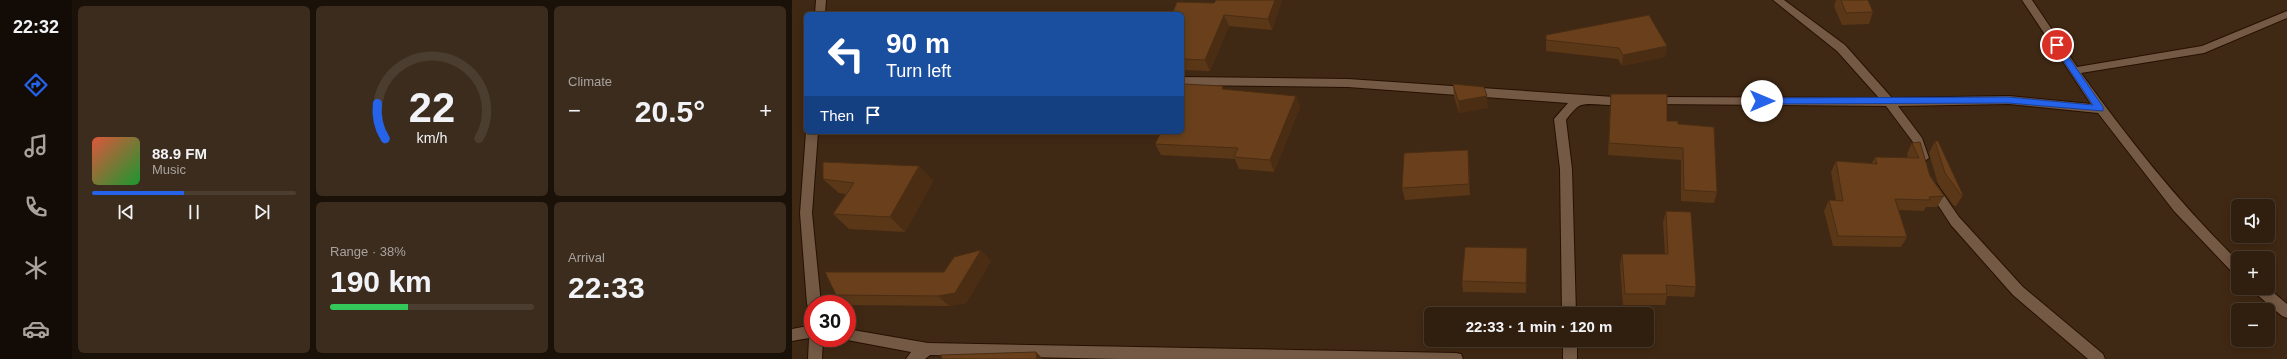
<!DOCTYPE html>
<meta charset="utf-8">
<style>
body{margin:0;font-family:Arial,sans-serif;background:#3c2c1d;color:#f1f3f6;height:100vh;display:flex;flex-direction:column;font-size:15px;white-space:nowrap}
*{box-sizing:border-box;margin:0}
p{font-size:13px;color:#a8a29e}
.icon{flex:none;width:22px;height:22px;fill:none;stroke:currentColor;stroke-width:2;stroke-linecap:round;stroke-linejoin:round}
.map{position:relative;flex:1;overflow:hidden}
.details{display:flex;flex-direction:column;gap:6px;padding:6px;background:#1a1108;width:720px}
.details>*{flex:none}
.banner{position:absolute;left:12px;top:12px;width:380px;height:122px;border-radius:6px;box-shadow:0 2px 10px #0003,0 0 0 1px #4b3d2f;background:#1a4fa0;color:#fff;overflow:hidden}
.buttons{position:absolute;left:1439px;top:199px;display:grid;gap:8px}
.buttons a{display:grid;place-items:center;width:44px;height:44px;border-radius:6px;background:#301f0f;box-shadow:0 2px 10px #0003,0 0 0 1px #4b3d2f;font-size:20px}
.speed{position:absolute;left:12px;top:295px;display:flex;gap:8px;font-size:20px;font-weight:700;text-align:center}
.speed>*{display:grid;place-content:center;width:52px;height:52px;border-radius:50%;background:#301f0f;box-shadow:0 2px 10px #0003,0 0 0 1px #4b3d2f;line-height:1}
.speed .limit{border:6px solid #d22;background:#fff;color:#111}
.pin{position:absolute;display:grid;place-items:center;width:34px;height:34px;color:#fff;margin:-17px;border:2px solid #fff;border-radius:50%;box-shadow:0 1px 4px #0007}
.me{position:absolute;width:44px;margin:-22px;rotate:90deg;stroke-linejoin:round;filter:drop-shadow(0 0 3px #0008)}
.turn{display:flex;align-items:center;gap:14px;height:84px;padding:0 16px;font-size:18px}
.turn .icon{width:52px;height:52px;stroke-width:2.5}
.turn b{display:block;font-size:28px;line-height:34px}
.then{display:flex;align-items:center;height:38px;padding:0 16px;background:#0003;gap:8px;font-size:15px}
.big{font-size:30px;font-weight:600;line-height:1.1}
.details .card{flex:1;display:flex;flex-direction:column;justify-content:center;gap:6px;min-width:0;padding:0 14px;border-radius:6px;background:#3c2c1d}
.details .dial{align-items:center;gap:0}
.dial svg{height:104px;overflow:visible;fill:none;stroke:#4b3d2f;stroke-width:7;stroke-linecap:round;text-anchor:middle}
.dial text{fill:#f1f3f6;stroke:none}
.song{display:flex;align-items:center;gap:12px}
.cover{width:48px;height:48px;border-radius:6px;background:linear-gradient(135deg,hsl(10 70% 55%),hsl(130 70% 35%))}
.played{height:4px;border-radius:2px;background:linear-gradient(90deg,#2563eb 45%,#4b3d2f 45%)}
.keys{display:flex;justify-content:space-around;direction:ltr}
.heat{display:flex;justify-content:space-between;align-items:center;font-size:22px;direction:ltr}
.charge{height:6px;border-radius:3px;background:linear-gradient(90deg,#34c759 38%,#4b3d2f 0)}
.details .tiles{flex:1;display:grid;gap:6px;grid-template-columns:repeat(3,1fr)}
.card:first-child{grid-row:span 2}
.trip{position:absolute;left:632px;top:307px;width:230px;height:40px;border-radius:6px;background:#301f0f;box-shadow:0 2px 10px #0003,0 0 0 1px #4b3d2f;font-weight:600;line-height:40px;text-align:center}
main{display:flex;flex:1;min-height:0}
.tab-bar{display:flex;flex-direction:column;width:72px;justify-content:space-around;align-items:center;background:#130c06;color:#a8a29e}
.tab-bar .icon{width:28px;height:28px}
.tab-bar .selected{color:#2563eb}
.tab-bar b{font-size:18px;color:#f1f3f6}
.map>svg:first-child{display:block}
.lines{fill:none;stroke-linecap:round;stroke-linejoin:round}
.street-casing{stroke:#261000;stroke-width:2}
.street{fill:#745944;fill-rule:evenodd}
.wall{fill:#5a3717}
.shaded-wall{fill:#4a2d13}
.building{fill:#69401b;stroke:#4a2d13}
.route{fill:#2563eb;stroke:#184099}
</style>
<main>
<nav class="tab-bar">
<b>22:32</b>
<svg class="icon selected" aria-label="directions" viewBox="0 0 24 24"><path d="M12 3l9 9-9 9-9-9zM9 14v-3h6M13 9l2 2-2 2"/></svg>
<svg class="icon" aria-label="music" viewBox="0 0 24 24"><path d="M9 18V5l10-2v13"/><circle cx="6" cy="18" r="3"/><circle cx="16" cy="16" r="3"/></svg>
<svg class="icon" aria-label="phone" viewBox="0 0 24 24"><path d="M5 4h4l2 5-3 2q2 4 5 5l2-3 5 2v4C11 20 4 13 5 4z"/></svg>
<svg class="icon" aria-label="climate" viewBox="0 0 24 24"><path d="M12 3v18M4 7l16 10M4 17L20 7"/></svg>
<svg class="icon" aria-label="car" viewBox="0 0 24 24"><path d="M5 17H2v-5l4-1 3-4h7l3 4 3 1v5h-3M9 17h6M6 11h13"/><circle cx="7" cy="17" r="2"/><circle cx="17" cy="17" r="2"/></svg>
</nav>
<section class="details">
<div class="tiles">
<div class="card">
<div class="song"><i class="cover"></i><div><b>88.9 FM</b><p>Music</p></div></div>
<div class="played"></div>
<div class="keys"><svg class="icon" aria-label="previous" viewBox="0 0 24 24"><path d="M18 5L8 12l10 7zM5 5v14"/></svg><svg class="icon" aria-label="pause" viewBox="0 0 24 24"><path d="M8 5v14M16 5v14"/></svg><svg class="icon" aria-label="next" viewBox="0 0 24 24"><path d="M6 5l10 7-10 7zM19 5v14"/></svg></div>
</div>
<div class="card dial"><svg viewBox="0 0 100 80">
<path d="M14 69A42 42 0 1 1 86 69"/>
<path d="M14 69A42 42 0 0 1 8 42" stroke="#2563eb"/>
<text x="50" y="56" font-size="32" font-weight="700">22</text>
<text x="50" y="72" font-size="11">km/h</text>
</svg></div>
<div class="card"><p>Climate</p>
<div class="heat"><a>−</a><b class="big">20.5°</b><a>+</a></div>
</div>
<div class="card"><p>Range · 38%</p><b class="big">190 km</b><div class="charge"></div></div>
<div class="card"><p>Arrival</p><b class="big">22:33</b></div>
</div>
</section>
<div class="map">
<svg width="1495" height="359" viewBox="0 0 1495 359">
<rect width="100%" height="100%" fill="#402914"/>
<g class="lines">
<defs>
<g id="street">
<polygon points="24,0 34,0 33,14 23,14"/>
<path d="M981 0H992L1053 45 1100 98 1217 96 1299 104 1230 0H1240L1285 67 1410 46 1495 11V18L1412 53 1289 73C1337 140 1387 203 1446 261V275L1441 273 1382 211 1306 113 1217 104 1106 106 1130 138 1137 158 1131 162 1127 161 1121 142 1094 106 856 104 854 101 860 97 1087 98 1045 51Z"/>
<path d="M390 77 556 79 837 98 839 101C833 111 798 100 787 106 782 109 777 116 774 120L780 169 784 314H770L768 169 762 119 776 103 556 87 390 85Z"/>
<polygon points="14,132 26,132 20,213 29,304 21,304 21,309 17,308 15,304 8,213"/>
<polygon points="1141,183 1145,185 1167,217 1231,287 1311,354 1313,359 1296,359 1221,295 1159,225 1135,188 1137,185"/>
<polygon points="1460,288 1476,288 1495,304 1495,318 1490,316 1462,292"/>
<polygon points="21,325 21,338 31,338 30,359 16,359 17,338 0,341 0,329"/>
<polygon points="55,329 136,343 664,353 669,354 671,359 328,359 138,355 133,359 114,359 119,352 50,339 49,338 55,338"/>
<rect x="771" y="340" width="14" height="19"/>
</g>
</defs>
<use href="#street" class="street-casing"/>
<use href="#street" class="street"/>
</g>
<g class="wall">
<polygon points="490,0 480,30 437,26 418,71 390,70 390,14 422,3"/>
<polygon points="1044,0 1076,0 1081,12 1077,24 1050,25 1042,6"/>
<polygon points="754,35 875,46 873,57 830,66 826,59 754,51"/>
<polygon points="661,84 696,108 667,113 662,96"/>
<polygon points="433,90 504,96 508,107 482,172 447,169 443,159 369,155 363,144"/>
<polygon points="819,94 875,121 886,124 925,192 922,203 889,201 889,160 816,155 818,106"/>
<polygon points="1143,141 1171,195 1164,206 1162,206 1146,184 1137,153"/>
<polygon points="1120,143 1138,176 1152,196 1145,207 1134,207 1132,211 1107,210 1115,237 1109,247 1041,246 1032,211 1037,200 1044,201 1039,172 1044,161 1080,163 1083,157 1116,157 1115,154"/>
<polygon points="677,162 678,195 613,200 610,188"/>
<polygon points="127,166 141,181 113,232 57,229 41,214 54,194 47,193 31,179"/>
<polygon points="874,211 904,287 902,297 875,296 873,305 831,305 828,265 830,254 873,254 871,222"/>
<polygon points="735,259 734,293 671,292 670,281"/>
<polygon points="199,261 174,303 157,306 58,305 44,295 152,272"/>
</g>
<g class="shaded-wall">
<polygon points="483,0 490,0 480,30 476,19"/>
<polygon points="432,15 437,26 418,71 413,60"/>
<polygon points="875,46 873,57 830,66 831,55"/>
<polygon points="504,96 508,107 482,172 478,160"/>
<polygon points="695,96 696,108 667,113 666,101"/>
<polygon points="676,150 677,162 678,195 677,184"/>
<polygon points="127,166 141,181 113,232 98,217"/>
<polygon points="735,248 735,259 734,293 734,283"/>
<polygon points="189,250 199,261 174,303 157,306 146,296"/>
<polygon points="244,352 251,359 245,359"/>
</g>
<g class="building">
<polygon points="424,0 483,0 476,19 432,15 413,60 390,59 390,14 380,14 385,2 422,3"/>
<polygon points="1049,0 1076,0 1081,12 1054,13"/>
<polygon points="857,15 875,46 831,55 827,48 754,40 754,35"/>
<polygon points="391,84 431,86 430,89 504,96 478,160 442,157 446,148 363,144 369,132 390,132 390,86"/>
<polygon points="661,84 692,87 695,96 666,101"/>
<polygon points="819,94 875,94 875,121 886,121 886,124 922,127 925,192 892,190 891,148 817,143"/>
<polygon points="1143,141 1146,141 1171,195 1169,195 1153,173"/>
<polygon points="1128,142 1138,176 1152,196 1137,197 1138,200 1103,199 1115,237 1046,236 1037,200 1051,201 1044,161 1085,164 1083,157 1127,158 1120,143"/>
<polygon points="676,150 677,184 610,188 612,153"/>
<polygon points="31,162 127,166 98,217 41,214 62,183 31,179"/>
<polygon points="874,211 899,212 904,287 874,285 875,294 833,294 830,254 876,254"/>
<polygon points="673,247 735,248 734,283 670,281"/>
<polygon points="189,250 163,293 146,296 44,295 33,272 152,272 162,257"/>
<polygon points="244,352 245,359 150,359 149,355"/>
</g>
<polygon class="route" points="1262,43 1267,43 1311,107 1311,111 1216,103 970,104 966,101 970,98 1216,97 1301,105 1262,47"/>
</svg>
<div class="buttons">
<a><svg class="icon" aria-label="sound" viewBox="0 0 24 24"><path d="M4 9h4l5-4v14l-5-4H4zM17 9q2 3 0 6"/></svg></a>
<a>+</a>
<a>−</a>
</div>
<div class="speed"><div class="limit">30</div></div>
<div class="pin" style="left:1265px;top:45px;background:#d93025"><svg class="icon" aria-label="arrive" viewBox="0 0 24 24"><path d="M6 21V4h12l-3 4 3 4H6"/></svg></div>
<svg class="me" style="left:970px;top:101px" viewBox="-20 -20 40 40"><circle r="19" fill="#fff"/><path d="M0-13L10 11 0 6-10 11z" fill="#2563eb"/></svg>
<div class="trip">22:33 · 1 min · 120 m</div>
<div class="banner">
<div class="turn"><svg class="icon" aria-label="left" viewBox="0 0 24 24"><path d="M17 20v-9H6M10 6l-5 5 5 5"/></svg><div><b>90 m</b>Turn left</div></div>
<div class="then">Then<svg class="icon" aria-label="arrive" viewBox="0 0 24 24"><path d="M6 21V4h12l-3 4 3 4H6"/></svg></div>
</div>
</div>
</main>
